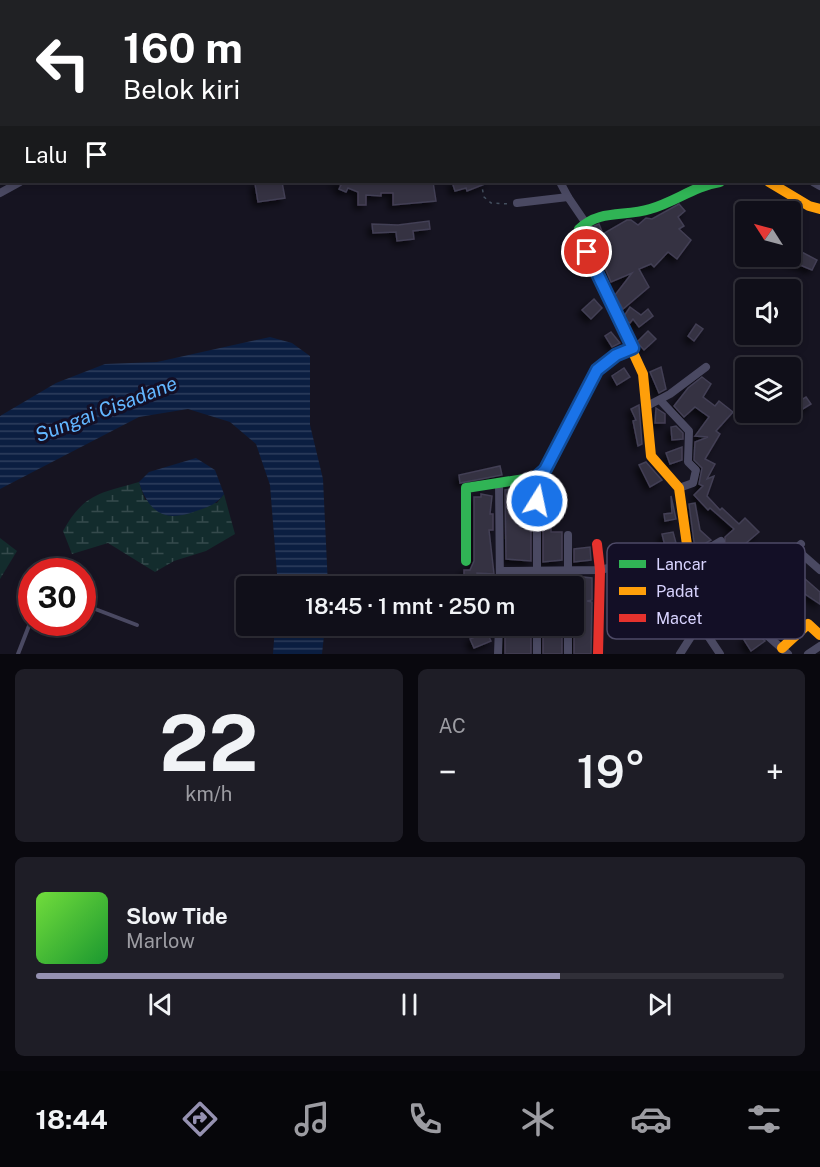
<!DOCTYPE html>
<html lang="id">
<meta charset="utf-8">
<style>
body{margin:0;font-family:"Public Sans",sans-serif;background:#1e1d26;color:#f1f3f6;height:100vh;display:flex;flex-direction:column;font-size:22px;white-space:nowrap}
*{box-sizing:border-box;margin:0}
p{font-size:20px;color:#9c9ca2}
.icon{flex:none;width:33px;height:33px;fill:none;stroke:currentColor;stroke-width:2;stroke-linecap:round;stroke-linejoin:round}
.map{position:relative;height:654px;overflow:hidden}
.side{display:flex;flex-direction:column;gap:15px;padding:15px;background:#09080e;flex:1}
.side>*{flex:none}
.top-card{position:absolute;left:0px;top:0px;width:820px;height:183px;box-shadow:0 3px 9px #0003,0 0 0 2px #302f38;background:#202124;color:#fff;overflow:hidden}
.needle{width:39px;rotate:306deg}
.controls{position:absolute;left:735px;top:201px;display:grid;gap:12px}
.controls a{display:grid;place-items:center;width:66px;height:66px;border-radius:6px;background:#100f19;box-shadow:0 3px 9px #0003,0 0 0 2px #302f38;font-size:30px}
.speed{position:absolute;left:18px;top:558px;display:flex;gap:12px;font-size:30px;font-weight:700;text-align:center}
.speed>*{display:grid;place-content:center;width:78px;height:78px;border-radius:50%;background:#100f19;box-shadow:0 3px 9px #0003,0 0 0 2px #302f38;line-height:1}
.speed .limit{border:9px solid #d22;background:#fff;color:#111}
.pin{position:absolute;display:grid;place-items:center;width:51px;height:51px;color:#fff;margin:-26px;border:3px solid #fff;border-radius:50%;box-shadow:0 2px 6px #0007}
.me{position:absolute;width:66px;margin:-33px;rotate:10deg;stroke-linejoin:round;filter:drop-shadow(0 0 4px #0008)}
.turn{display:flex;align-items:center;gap:21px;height:126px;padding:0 24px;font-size:27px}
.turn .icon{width:78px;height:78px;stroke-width:2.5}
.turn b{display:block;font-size:42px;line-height:51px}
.then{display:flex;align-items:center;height:57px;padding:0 24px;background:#0003;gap:12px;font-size:22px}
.big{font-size:45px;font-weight:600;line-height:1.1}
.side .widget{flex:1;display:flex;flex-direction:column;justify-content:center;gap:9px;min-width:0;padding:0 21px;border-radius:9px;background:#1e1d26}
.side .dial{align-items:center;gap:0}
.dial b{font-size:78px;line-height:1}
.song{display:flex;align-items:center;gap:18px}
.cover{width:72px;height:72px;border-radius:9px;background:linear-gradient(135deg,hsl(100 70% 55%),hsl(130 70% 35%))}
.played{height:6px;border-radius:3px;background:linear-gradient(90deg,#9591b1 70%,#302f38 70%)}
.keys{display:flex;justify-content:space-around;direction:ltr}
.heat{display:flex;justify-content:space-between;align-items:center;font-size:33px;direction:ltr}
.side .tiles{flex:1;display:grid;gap:15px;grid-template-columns:1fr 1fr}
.widget:last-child{grid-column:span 2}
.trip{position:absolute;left:236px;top:576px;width:348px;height:60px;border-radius:6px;background:#100f19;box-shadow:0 3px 9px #0003,0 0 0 2px #302f38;font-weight:600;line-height:60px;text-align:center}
.menu{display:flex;height:96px;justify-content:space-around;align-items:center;background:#06060a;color:#9c9ca2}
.menu .icon{width:42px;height:42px}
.menu .current{color:#9591b1}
.menu b{font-size:27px;color:#f1f3f6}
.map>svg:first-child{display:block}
.wetland{fill:url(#wetland-marsh)}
.water{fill:url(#water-rules)}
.building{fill:#343243;stroke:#433f54;stroke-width:1.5;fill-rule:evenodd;filter:url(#shadow)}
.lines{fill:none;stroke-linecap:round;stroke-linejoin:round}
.path{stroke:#44505f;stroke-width:1.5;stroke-dasharray:3 4.5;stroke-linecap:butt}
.lane{stroke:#4a4962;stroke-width:4}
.street{stroke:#4a4962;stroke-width:8}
.fast{stroke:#30b455;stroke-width:10}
.slow{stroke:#ff9f0a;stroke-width:10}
.jam{stroke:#e5322d;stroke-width:10}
.route-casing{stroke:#114b97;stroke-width:15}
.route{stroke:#1a73e8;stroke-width:10}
.labels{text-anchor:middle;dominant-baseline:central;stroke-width:6;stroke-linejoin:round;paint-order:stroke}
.water-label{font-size:20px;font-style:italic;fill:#62b6ff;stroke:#130f26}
.key{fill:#130f26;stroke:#4e4a67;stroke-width:1.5}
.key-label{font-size:16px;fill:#d9d4ff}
</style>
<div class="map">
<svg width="820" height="654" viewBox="0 0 820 654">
<defs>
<pattern id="wetland-marsh" width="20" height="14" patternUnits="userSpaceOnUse" patternTransform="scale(1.5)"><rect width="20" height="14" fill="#132c2d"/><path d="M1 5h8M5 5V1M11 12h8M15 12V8" fill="none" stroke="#354a4c"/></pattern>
<pattern id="water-rules" width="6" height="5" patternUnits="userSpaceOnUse" patternTransform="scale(1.5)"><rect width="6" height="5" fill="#0b1e41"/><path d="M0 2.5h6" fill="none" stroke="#2e3e5e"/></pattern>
<filter id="shadow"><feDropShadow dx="-4" dy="4" stdDeviation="3" flood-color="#0009"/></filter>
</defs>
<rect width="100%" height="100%" fill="#161421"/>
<g class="wetland">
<path d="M139 482 145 500 217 503 224 494 235 534 206 551 174 561 155 572 108 543 72 554 63 531C84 493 101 493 139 482Z"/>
<polygon points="0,538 17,551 0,579"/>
</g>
<g class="water">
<polygon points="270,337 292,343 310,356 310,425 323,479 328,586 278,586 270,485 256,444 230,422 188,409 139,417 0,489 0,416 56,383 105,364 157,362"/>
<path d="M196 458 215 470 224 494C216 505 208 507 196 511 165 523 149 513 139 482L149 472Z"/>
<polygon points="275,626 325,626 322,654 273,654"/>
</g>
<g class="building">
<polygon points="269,182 282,182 285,198 258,202 255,184"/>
<polygon points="333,182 433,182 436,201 393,205 393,193 381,193 381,196 366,195 366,205 358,205 358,192 348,188 346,192 339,189 341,185"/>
<polygon points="452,182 490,182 467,191 466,188 455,191"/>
<polygon points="679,204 685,211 678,217 684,226 679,229 691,240 677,259 668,252 654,267 651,264 639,269 649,287 623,309 615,295 632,273 611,282 596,247 593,248 590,241 596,238 592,227 599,224 603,234 627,220 631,220 638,225 646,218 652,219"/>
<polygon points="429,221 430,229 413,231 414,239 397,241 396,232 373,233 372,224 398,225"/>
<polygon points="794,248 817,260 812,270 788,260"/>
<polygon points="594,299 602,308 591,319 582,310"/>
<polygon points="630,307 641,315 648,309 653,316 639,327 633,319 630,323 627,321 624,316"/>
<polygon points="696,324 703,329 694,341 688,336"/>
<polygon points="648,331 656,339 644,350 637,342"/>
<polygon points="611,332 620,343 612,347 605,336"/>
<polygon points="661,367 666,389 659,393 650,372"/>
<polygon points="624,368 630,377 617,385 612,376"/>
<path d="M702 377 711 384 703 397 715 406 719 401 733 412 716 431 720 434 705 459 715 464 707 479 714 476 707 496 720 510 722 508 739 524 745 518 759 532 745 544 748 547 732 562 743 569 757 554 763 559 749 573 754 579 717 611 711 605 709 608 703 603 699 574 706 567 700 560 725 546V537L734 529 710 508 708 510 694 495 703 486 699 484 702 468 694 460 695 442 708 437 695 436 709 417 695 407 684 417 674 406 688 388ZM727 570 743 580 720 601 710 594 708 587Z"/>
<polygon points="806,397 811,404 798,412 793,405"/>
<polygon points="639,405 642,444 638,446 633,421 636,420 631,409"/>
<polygon points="656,408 665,414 665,423 655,423"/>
<polygon points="676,426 683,433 683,439 672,440 671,427"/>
<polygon points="682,447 682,460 670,464 666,453"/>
<polygon points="646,462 662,480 650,487 639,465"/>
<polygon points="500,466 502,475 460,483 459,475"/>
<polygon points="543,483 551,483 551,532 562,532 562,560 543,562"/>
<polygon points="531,486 531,561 506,559 505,490"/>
<polygon points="481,494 492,496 490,514 493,514 493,530 489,530 494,574 477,573 477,580 464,580 464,570 470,570 474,561 474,497 481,497"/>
<polygon points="671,496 676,519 665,521 664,514 672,513"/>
<polygon points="695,503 700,530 711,540 699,547 694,542 689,504"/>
<polygon points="673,532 676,543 665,546 662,534"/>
<polygon points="590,547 591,560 574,562 574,549"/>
<polygon points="574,576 592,578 592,600 587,601 592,602 591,654 574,654"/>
<polygon points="506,577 531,577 531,586 506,585"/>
<polygon points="562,578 562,586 543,586 543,579"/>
<polygon points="804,578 820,592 820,604 796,588"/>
<rect x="505" y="626" width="26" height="28"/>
<rect x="543" y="626" width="19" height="28"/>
<polygon points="487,632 491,641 474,648 470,639"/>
<polygon points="755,632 765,641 751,651 744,640"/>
</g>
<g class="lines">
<polyline class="path" points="481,182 484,197 491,203 510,204"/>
<g class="lane">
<polyline points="82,604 137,625"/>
<polyline points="18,654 32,618"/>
</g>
<g class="street">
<polyline points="81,0 81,2"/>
<polyline points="366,0 367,2"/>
<polyline points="493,0 495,2"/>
<polyline points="558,0 560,2"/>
<polyline points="688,0 689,2"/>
<polyline points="802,0 804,2"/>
<polyline points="271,2 272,0"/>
<polyline points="468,2 469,0"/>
<polyline points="607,2 608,0"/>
<polyline points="819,15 820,17"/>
<polyline points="819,134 820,132"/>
<polyline points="813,182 820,186"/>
<polyline points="0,193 20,182"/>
<polyline points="568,197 585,222"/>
<polyline points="517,203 568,197 560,182"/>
<polyline points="660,400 689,431 688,462 696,470 693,483 679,488"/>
<polyline points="647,406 670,394 706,367"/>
<polyline points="499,482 500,586"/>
<polyline points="796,549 820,570"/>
<polyline points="653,558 662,605"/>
<polyline points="689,560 721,541"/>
<polyline points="500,571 600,570 687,549"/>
<polyline points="537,586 537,477"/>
<polyline points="568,586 568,535"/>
<polyline points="733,605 788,654"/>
<polyline points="537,626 537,654"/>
<polyline points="704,630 720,654"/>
<polyline points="498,654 499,626"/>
<polyline points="568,654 568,626"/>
<polyline points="680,654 694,632 709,627 801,544"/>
<polyline points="808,654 820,646"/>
</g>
<g class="fast">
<path d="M625 335 580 238 579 229C600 209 624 217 650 209 675 202 694 186 720 182"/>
<polyline points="466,561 466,488 537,477 545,469 597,370 616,355 633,348"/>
</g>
<g class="slow">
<polyline points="769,182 809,206 820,209"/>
<polyline points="625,335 643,374 651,456 679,488 699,630"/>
<polyline points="782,648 808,624 820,635"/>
</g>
<polyline class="jam" points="597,544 600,570 598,654"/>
</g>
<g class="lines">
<defs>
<polyline id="route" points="537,501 537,477 545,470 597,370 616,355 633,348 587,252"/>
</defs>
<use href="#route" class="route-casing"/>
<use href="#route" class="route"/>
</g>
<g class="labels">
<g class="water-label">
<text transform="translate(106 409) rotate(-21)">Sungai Cisadane</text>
</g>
</g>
<rect x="607" y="543" width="198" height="96" rx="9" class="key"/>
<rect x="619" y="560" width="27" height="8" fill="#30b455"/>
<rect x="619" y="587" width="27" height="8" fill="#ff9f0a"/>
<rect x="619" y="614" width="27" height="8" fill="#e5322d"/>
<g class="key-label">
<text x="656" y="570">Lancar</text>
<text x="656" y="597">Padat</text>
<text x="656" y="624">Macet</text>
</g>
</svg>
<div class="controls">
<a><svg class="needle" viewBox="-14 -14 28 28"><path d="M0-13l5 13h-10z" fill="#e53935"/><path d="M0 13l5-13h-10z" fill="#9c9ca2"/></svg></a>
<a><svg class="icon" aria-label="sound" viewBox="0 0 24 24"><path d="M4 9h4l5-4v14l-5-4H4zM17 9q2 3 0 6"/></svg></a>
<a><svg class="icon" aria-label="layers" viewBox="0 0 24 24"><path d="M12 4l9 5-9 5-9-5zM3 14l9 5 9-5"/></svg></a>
</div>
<div class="speed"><div class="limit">30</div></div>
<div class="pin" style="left:587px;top:252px;background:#d93025"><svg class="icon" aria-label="arrive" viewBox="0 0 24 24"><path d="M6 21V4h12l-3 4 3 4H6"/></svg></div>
<svg class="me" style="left:537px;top:501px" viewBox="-20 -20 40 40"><circle r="17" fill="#1a73e8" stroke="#fff" stroke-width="3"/><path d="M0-11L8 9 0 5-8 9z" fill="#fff"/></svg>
<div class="trip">18:45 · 1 mnt · 250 m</div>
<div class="top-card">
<div class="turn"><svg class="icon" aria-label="left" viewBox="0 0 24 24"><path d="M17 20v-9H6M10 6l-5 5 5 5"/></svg><div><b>160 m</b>Belok kiri</div></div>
<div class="then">Lalu<svg class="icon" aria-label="arrive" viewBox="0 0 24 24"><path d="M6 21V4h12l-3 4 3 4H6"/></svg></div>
</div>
</div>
<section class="side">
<div class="tiles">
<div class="widget dial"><b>22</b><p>km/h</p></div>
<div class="widget"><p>AC</p>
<div class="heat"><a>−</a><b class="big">19°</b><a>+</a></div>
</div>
<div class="widget">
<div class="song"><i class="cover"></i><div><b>Slow Tide</b><p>Marlow</p></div></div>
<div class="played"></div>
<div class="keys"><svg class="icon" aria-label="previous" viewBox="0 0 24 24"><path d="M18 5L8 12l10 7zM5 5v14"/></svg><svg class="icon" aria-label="pause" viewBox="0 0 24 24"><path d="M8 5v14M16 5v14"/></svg><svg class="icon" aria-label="next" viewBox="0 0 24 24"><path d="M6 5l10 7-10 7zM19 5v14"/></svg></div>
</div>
</div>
</section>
<nav class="menu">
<b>18:44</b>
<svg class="icon current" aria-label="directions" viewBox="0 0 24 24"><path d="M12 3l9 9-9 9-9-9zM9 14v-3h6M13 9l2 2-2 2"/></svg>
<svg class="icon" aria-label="music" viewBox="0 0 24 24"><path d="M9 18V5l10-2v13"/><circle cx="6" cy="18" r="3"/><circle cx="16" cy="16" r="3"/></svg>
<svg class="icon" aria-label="phone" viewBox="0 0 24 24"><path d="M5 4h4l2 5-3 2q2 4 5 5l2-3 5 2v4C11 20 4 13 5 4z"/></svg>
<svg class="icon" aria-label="climate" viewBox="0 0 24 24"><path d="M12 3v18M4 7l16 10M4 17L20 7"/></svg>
<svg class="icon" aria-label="car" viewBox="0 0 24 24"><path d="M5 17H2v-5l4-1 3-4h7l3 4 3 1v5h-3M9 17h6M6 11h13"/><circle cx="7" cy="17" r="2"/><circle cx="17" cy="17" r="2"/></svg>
<svg class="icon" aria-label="filters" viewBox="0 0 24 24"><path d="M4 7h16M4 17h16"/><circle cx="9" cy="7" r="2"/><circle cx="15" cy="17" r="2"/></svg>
</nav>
